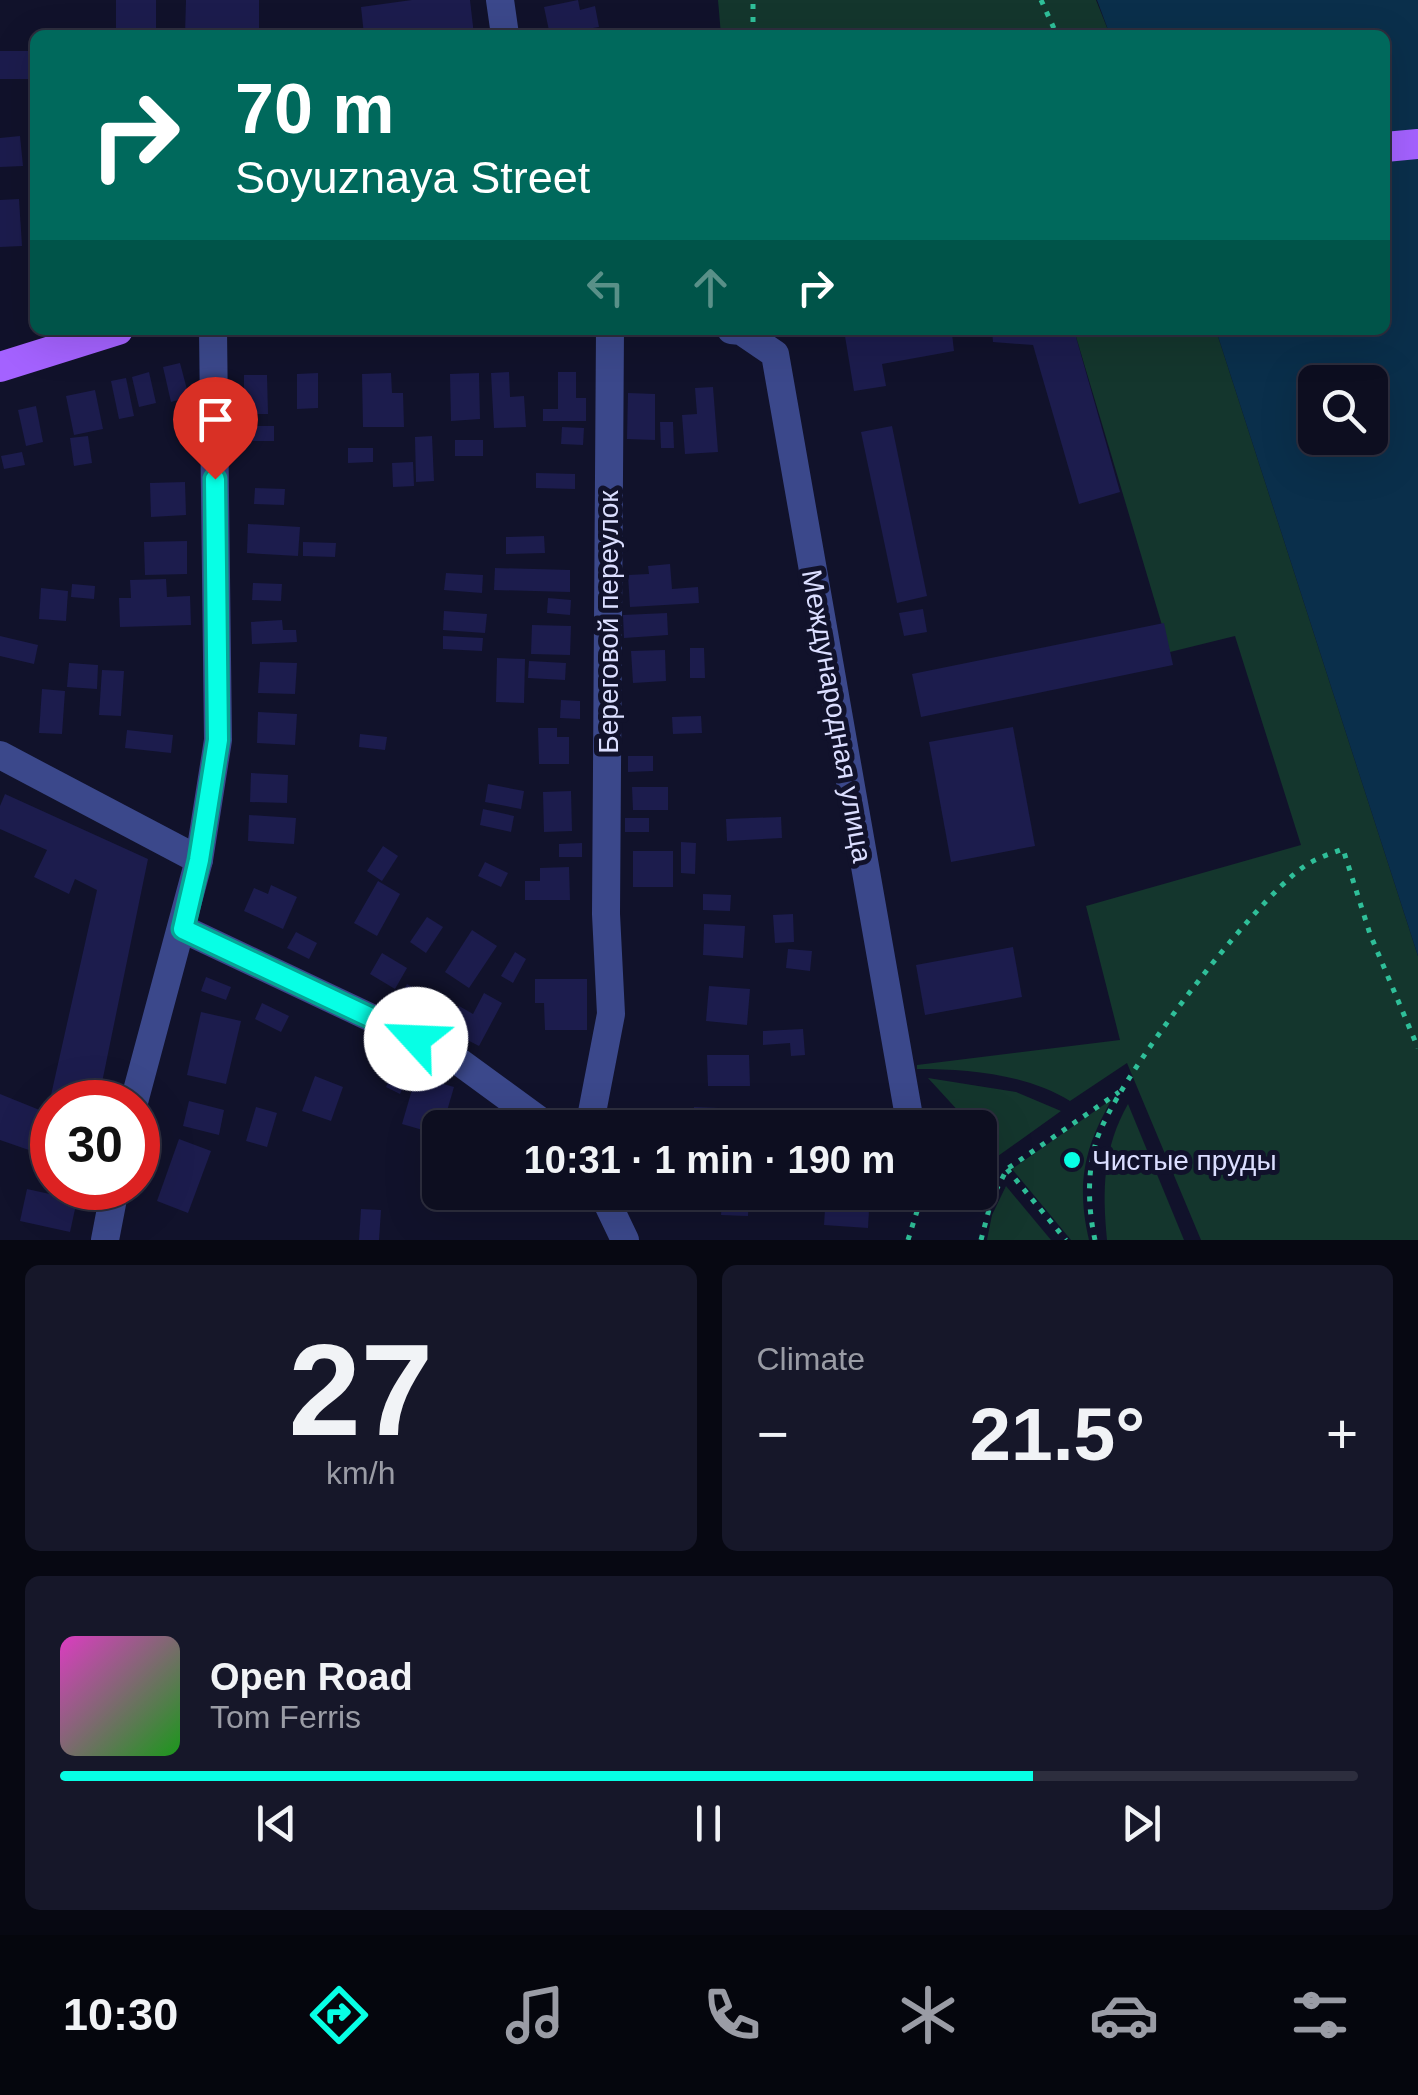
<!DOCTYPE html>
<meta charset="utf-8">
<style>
body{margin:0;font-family:Arial,sans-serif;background:#161729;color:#f1f3f6;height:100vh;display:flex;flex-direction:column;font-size:38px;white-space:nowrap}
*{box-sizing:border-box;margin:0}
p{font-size:32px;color:#9a9ca5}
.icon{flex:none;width:55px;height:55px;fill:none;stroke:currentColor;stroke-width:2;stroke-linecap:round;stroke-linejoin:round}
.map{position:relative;height:1240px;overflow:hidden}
.sheet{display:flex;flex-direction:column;gap:25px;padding:25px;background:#070812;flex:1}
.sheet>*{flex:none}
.hud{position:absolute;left:30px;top:30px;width:1360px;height:305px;border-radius:15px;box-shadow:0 10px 40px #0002,0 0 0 2px #2d2e3e;background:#00695c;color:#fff;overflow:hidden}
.tools{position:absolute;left:1298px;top:365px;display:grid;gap:20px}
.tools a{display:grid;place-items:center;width:90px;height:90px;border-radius:15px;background:#0d0e20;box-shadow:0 10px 40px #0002,0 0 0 2px #2d2e3e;font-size:50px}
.speed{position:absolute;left:30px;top:1080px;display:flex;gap:20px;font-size:50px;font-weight:700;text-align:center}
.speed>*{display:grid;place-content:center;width:130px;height:130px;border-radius:50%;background:#0d0e20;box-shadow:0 10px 40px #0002,0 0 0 2px #2d2e3e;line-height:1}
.speed .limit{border:15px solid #d22;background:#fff;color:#111}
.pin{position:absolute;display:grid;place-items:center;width:85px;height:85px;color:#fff;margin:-102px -42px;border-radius:50% 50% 50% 0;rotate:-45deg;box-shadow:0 0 10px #0007}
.pin .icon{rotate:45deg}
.me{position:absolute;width:110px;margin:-55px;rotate:295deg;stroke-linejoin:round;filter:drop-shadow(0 0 8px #0008)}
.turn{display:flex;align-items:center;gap:35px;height:210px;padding:0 40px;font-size:45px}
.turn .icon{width:130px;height:130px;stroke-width:2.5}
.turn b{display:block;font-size:70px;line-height:85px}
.lanes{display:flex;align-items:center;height:95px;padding:0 40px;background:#0003;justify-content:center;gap:50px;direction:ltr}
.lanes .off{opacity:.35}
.big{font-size:75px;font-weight:800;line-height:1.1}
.sheet .tile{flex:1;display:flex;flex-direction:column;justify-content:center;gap:15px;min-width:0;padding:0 35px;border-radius:15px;background:#161729}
.sheet .dial{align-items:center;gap:0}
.dial b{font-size:130px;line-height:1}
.song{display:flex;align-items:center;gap:30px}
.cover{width:120px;height:120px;border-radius:15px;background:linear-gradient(135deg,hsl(310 70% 55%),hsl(120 70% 35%))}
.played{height:10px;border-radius:5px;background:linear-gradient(90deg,#07ffe5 75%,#2d2e3e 75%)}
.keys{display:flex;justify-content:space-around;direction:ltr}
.heat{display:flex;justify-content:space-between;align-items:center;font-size:55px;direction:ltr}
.sheet .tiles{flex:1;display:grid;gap:25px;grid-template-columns:1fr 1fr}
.tile:last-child{grid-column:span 2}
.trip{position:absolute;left:422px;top:1110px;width:575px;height:100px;border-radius:15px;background:#0d0e20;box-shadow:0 10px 40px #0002,0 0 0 2px #2d2e3e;font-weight:800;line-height:100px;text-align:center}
.dock{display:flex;height:160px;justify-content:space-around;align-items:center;background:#05060d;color:#9a9ca5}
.dock .icon{width:70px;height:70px}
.dock .current{color:#07ffe5}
.dock b{font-size:45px;color:#f1f3f6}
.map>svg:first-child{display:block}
.green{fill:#14362d}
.water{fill:#0a2f4b;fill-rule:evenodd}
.building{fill:#1c1c4d}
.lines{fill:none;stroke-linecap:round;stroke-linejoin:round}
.path{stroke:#2fbf99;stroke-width:5;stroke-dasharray:5 8;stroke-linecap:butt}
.minor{stroke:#3b488b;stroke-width:28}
.major{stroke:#a462ff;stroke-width:30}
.route-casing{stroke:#05a695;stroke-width:25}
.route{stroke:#07ffe5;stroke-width:18}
.poi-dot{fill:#07ffe5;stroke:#11122b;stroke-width:4}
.labels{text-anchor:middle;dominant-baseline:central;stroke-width:10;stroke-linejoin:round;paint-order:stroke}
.street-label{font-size:28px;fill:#dbdeff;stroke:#11122b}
.poi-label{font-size:28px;fill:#dbdeff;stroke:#11122b;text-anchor:start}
</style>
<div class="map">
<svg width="1418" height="1240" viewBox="0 0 1418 1240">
<rect width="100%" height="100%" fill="#11122b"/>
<g class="green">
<polygon points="718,0 1096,0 1110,35 721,35"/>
<path d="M1074 330H1216L1418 956V1240H1201L1127 1063 1070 1101C1026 1074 968 1069 917 1069V1065L1120 1040 1086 906 1301 845 1235 636 1170 652Z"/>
<polygon points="928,1078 1016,1092 1061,1111 998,1156 980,1135 980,1128 973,1127"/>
<path d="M1112 1099C1084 1148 1076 1184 1089 1240H1071L1012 1169Z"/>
<path d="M1128 1104 1184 1240H1107C1102 1190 1103 1148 1128 1104Z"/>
<polygon points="1006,1186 1051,1240 987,1240 992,1215"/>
</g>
<path class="water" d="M1097 0H1418V956L1216 330H1385V35H1110ZM1315 382H1370V438H1315Z"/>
<g class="building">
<polygon points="116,0 156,0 156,31 183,32 183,35 116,35"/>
<polygon points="186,0 259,0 259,35 185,35"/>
<polygon points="412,0 470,0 474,35 364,35 361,7"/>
<polygon points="578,0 580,10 595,6 599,27 550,35 544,7"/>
<polygon points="0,51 28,51 29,79 0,79"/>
<polygon points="20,136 23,166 0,167 0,138"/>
<polygon points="19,199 22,246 0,247 0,200"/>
<polygon points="844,330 969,330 970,333 952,334 954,351 882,364 886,386 854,391"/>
<polygon points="992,330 1074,330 1120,492 1079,504 1033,345 993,342"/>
<polygon points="180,363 189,397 171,402 163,367"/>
<polygon points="149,372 156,403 139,407 132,377"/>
<polygon points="509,372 510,397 524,396 526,427 494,428 491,373"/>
<polygon points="558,372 576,372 576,398 586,398 586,421 543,421 543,409 558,409"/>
<polygon points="318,373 318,408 297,409 297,374"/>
<polygon points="391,373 392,393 403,393 404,427 363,427 362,374"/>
<polygon points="479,373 480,419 451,421 450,374"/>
<polygon points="244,375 267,375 268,414 244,414"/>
<polygon points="126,378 134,416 119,419 111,381"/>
<polygon points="713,387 718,452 685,454 682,415 697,414 695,388"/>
<polygon points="95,390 103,429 74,435 66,396"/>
<polygon points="628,393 655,394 655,440 627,439"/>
<polygon points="36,406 43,442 26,446 18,410"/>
<polygon points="660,422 673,422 674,448 661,448"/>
<rect x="244" y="426" width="30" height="15"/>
<polygon points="892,426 927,596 897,603 861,432"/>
<polygon points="562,427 584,428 583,445 561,444"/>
<polygon points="88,436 92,463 74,466 70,438"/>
<polygon points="432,436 434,481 416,482 415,437"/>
<rect x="455" y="440" width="28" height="16"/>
<polygon points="348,448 373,448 373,462 348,463"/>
<polygon points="22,452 25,465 4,469 1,456"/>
<polygon points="413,462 414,486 393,487 392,463"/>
<polygon points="536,473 575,474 575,489 536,488"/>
<polygon points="185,482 186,515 151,517 150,483"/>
<polygon points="255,488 285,489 284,505 254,504"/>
<polygon points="248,524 300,527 298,556 247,553"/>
<polygon points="544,536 545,553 506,554 506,537"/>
<polygon points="187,541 187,574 145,575 144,542"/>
<polygon points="303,542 336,543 335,557 303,556"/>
<polygon points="670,564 672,589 698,587 699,603 630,607 628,575 649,574 648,566"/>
<polygon points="495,568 570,570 570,592 494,590"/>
<polygon points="446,573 483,575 482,593 444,590"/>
<polygon points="166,579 167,597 190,596 191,625 120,627 119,598 131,598 130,580"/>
<polygon points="253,583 282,584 281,601 252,600"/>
<polygon points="72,584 95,586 94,599 71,597"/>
<polygon points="41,588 68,591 66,621 39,619"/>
<polygon points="548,598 571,600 570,615 547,613"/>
<polygon points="923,609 927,632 904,636 899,613"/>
<polygon points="444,611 487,614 485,633 443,630"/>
<polygon points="667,613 668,635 624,638 623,615"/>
<polygon points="282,620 283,630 296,630 297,642 252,644 251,622"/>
<polygon points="1164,623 1173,665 921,717 912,674"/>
<polygon points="532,625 571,626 570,655 531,654"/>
<polygon points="0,636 38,645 34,664 0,656"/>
<polygon points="443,636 483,638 482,651 443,649"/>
<polygon points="690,648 704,648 705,678 690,678"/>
<polygon points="665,650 666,681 633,683 631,651"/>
<polygon points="497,658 525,659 524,703 496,702"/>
<polygon points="529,661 566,663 565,680 528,678"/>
<polygon points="260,662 297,663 295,694 258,693"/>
<polygon points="69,663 98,665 97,689 67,687"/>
<polygon points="102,670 124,671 121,716 99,715"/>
<polygon points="42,689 65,691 62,734 39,733"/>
<polygon points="561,700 580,701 580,719 560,718"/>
<polygon points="258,712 297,714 295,745 257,743"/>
<polygon points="701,716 702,733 673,734 672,717"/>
<polygon points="1013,727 1035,846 951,862 929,742"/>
<polygon points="538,728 557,728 557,737 569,737 569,764 539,764"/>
<polygon points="127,730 173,735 171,753 125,748"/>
<polygon points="360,734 387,737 385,750 359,747"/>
<polygon points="628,756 653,756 653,771 628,772"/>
<polygon points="251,773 288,775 287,803 250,802"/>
<polygon points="488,784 524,791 521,809 485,802"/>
<polygon points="632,787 668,787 668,810 633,810"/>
<polygon points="571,791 572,831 544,832 543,792"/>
<polygon points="5,794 148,859 98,1102 52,1102 52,1158 0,1140 0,1094 47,1113 97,890 75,879 69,894 34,877 47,850 0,829 0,806"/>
<polygon points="483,809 514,816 511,832 480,825"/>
<polygon points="249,815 296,818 294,844 248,841"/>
<polygon points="781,817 782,838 727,841 726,819"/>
<rect x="625" y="818" width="24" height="14"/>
<polygon points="681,842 696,843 695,874 681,873"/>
<polygon points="582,843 582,857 559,857 559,844"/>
<polygon points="383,846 398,856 382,881 367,871"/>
<rect x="633" y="851" width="40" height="36"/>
<polygon points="485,862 508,873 501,887 478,876"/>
<polygon points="569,867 570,900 525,900 525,881 540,881 540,868"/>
<polygon points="378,881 400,894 377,936 354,923"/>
<polygon points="271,885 297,897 283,929 244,911 254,888 268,894"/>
<polygon points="703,894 731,895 730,911 703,910"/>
<polygon points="793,914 794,942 775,943 773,915"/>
<polygon points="427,917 443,927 426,953 410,942"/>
<polygon points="704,924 745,926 743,958 703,955"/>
<polygon points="472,930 497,946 469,988 445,972"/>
<polygon points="296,932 317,943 309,959 287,948"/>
<polygon points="1013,947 1022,997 925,1015 916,965"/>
<polygon points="788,949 812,951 810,971 786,968"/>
<polygon points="515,952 526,959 513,983 501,976"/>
<polygon points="382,953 407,968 395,989 370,974"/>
<polygon points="206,977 231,987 226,1000 201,991"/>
<polygon points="535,979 587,979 587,1030 545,1030 544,1003 535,1003"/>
<polygon points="407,984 428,997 421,1009 400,996"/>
<polygon points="709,986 750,989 747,1025 706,1021"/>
<polygon points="484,993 502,1003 479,1046 446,1029 459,1006 473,1014"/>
<polygon points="262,1003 289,1016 281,1032 255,1019"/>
<polygon points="201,1012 241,1021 226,1084 187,1075"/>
<polygon points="803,1029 805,1055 791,1056 790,1043 763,1045 763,1031"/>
<polygon points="707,1055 749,1055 750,1086 708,1086"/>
<polygon points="396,1065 410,1072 400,1094 386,1087"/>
<polygon points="315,1076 343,1087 331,1121 302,1111"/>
<polygon points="416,1076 454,1087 440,1135 402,1124"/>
<polygon points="189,1101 224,1110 219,1135 183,1126"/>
<polygon points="256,1107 277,1113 267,1147 246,1141"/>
<polygon points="694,1107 719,1108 719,1124 694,1123"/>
<polygon points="179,1139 211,1151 188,1213 157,1201"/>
<polygon points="27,1189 77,1200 70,1232 20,1221"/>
<polygon points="435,1192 466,1194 465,1211 433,1209"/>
<polygon points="714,1192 749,1192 748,1216 721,1215 722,1203 714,1203"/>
<polygon points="826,1192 870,1192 868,1228 824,1225"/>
<polygon points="361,1209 381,1210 379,1240 359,1240"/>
</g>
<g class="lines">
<g class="path">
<polyline points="1041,0 1057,35"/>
<polyline points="753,35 753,0"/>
<polyline points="1007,1169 1066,1240"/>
<polyline points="908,1240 923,1192"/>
<polyline points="981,1240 992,1198 1007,1169 1119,1092"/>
<path d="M1095 1240C1088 1208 1087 1174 1096 1142 1114 1082 1251 905 1302 868 1314 859 1329 854 1343 849L1370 934 1418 1048"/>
</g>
<g class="minor">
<polyline points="500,0 505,35"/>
<polyline points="731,330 741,331 775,354 911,1128"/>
<polyline points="0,755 199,860"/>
<polyline points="183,929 450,1055 550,1128"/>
<polyline points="134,1102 199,860 218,740 213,330"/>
<polyline points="589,1128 611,1014 606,914 610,330"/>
<polyline points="602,1192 625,1240"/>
<polyline points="105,1240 115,1188"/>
</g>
<g class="major">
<polyline points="1385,147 1418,144"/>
<polyline points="0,367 118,330"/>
</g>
</g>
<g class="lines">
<defs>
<polyline id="route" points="215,479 218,740 199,860 183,929 416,1039"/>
</defs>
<use href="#route" class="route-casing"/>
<use href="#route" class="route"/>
</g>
<circle class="poi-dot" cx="1072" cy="1160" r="10"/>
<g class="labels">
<g class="street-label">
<text transform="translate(608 622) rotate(-90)">Береговой переулок</text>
<text transform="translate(837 716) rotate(80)">Международная улица</text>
</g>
<g class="poi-label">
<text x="1092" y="1160">Чистые пруды</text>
</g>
</g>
</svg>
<div class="tools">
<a><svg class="icon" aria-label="search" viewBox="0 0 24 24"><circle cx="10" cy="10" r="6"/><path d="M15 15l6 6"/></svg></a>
</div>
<div class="speed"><div class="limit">30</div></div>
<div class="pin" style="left:215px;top:479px;background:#d93025"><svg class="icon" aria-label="arrive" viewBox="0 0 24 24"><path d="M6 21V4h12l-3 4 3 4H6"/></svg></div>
<svg class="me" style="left:416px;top:1039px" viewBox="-20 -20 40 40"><circle r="19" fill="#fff"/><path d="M0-13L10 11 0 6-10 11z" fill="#07ffe5"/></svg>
<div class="trip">10:31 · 1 min · 190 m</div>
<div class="hud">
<div class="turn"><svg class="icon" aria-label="right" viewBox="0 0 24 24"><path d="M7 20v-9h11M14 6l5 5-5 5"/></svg><div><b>70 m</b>Soyuznaya Street</div></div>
<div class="lanes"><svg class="icon off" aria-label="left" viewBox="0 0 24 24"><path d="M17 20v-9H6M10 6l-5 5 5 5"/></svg><svg class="icon off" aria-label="ahead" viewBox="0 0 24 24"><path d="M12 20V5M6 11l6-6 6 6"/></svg><svg class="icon" aria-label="right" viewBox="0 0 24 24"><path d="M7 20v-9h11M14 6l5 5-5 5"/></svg></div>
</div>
</div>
<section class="sheet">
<div class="tiles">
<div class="tile dial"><b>27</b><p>km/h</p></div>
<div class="tile"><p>Climate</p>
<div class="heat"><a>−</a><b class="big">21.5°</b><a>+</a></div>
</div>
<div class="tile">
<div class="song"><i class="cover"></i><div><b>Open Road</b><p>Tom Ferris</p></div></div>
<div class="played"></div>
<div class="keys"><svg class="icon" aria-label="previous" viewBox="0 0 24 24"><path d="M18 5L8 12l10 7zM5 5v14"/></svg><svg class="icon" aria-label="pause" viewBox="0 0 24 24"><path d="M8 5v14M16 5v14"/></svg><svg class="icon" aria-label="next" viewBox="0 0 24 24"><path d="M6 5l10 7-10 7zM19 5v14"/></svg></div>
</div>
</div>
</section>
<nav class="dock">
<b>10:30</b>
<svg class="icon current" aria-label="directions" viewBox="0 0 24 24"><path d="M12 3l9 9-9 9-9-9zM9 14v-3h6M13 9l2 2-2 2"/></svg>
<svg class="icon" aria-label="music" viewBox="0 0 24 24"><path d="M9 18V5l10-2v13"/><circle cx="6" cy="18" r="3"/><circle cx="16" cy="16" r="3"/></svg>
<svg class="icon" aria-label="phone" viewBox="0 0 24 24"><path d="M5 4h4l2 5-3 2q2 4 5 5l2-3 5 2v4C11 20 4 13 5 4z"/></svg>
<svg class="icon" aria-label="climate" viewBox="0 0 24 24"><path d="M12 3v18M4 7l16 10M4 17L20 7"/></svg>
<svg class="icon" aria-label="car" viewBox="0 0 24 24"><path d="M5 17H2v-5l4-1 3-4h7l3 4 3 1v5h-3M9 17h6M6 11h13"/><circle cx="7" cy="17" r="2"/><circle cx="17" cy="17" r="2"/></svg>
<svg class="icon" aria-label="filters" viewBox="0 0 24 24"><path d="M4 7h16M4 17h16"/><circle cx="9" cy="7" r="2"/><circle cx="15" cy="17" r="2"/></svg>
</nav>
